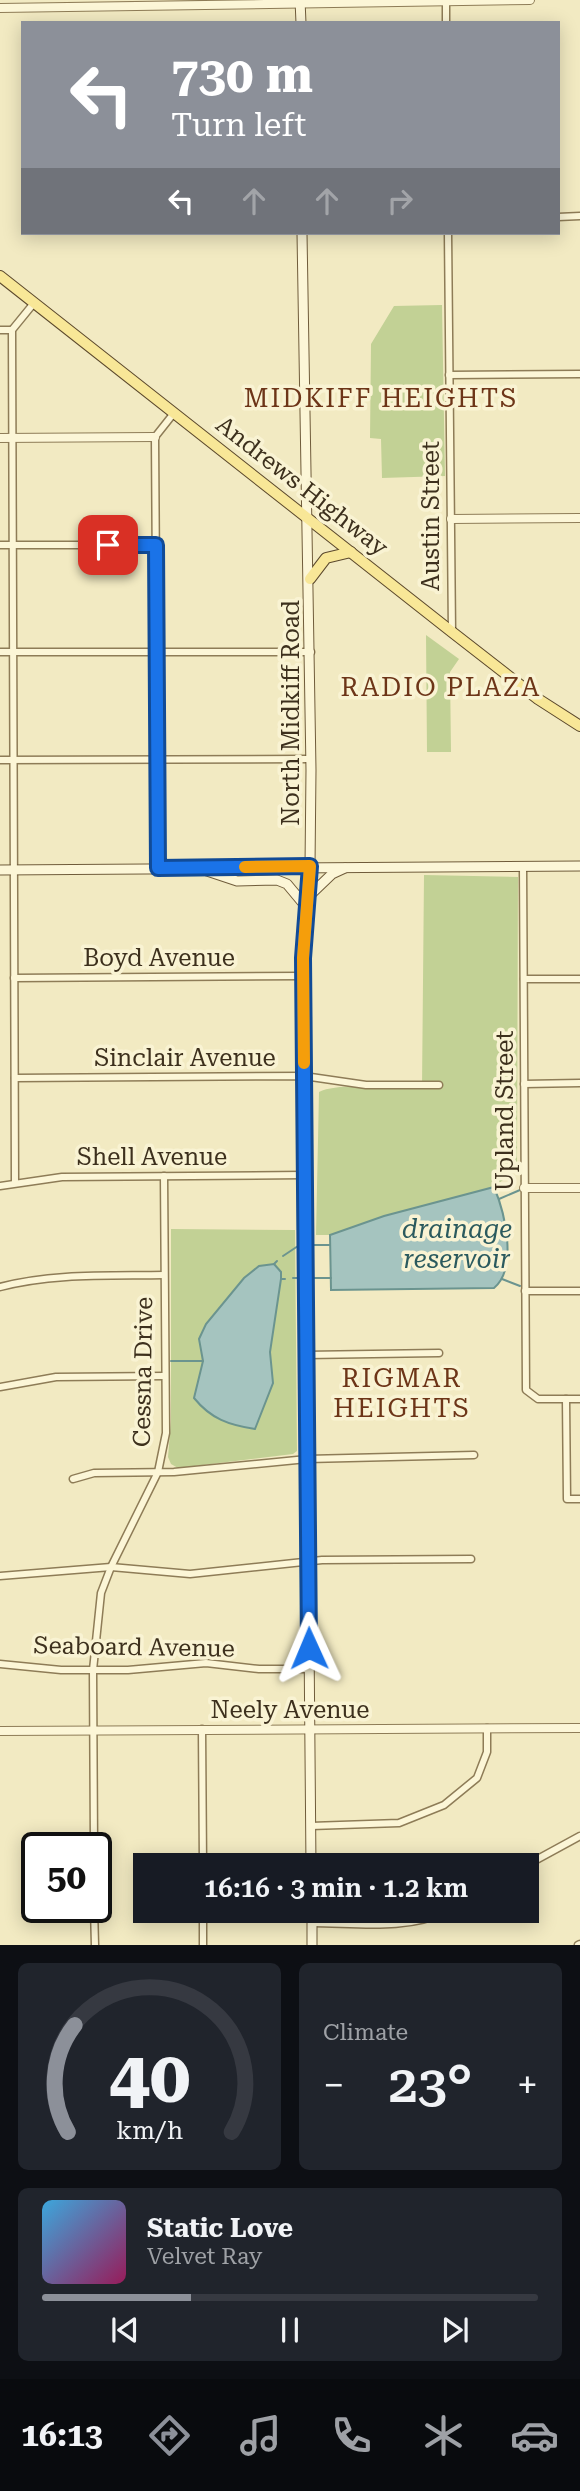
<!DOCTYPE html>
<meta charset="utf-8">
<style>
body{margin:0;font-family:"Roboto Serif",serif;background:#20242c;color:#f1f3f6;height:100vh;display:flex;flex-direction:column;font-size:26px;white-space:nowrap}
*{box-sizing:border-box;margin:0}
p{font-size:23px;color:#9ea1a6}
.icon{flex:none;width:38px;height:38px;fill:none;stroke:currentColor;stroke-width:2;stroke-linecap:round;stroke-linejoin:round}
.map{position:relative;height:1945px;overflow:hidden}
.details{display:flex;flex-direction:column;gap:18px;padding:18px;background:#0d0f14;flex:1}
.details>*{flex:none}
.hud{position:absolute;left:21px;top:21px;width:539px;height:214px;border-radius:0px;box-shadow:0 4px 18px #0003;background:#8c9099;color:#fff;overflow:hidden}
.speed{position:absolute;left:21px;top:1832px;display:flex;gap:14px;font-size:35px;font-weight:700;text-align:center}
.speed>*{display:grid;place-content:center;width:91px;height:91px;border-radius:50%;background:#171b24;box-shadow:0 4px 18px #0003;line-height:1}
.speed .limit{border:4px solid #111;border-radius:10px;background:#fff;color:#111}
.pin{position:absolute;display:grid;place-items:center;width:60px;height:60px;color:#fff;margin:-30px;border-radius:14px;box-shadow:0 4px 10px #0006}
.me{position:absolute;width:77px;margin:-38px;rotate:359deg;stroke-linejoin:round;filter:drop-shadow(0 0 5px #0008)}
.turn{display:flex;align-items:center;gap:24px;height:147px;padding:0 35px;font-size:32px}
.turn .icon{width:91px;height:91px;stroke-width:2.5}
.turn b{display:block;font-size:49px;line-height:60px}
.lanes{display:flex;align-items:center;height:66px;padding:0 35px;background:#0003;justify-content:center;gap:35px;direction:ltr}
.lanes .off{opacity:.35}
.big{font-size:52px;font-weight:600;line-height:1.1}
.details .tile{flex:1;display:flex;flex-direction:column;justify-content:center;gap:10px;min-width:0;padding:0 24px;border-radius:10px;background:#20242c}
.details .dial{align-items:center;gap:0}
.dial svg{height:182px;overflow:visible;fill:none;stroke:#363941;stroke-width:7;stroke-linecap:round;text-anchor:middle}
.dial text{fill:#f1f3f6;stroke:none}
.song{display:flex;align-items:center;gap:21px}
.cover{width:84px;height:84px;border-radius:10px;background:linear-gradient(135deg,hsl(200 70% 55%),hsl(330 70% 35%))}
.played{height:7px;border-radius:4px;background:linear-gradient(90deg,#8c9099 30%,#363941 30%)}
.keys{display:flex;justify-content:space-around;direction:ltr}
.heat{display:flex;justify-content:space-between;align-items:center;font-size:38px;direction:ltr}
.details .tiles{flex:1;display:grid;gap:18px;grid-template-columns:1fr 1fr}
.tile:last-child{grid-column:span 2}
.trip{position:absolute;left:133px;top:1853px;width:406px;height:70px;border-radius:0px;background:#171b24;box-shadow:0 4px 18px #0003;font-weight:600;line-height:70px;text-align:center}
.dock{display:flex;height:112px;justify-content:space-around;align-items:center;background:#090b0e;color:#9ea1a6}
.dock .icon{width:49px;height:49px}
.dock .active{color:#8c9099}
.dock b{font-size:32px;color:#f1f3f6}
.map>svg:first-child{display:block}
.green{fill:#c2d195}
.water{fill:#a5c4bf;stroke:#6b948f;stroke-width:2}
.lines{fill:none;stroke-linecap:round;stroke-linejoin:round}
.stream{stroke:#6b948f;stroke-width:2}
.minor-casing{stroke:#8e7c57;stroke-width:9}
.tertiary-casing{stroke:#8e7c57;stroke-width:10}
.secondary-casing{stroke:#705c3b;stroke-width:11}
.primary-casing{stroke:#5b482c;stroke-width:12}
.minor{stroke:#fcf6d7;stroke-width:6}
.tertiary{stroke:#fcf6d7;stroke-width:8}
.secondary{stroke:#fcf6d7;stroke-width:9}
.primary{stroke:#f8e797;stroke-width:10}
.route-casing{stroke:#114b97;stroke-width:18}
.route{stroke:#1a73e8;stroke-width:12}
.slow{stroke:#f59e0b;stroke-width:12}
.labels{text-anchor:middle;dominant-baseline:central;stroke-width:7;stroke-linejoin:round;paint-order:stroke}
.street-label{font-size:24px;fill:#3d301d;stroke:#f9f3d3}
.neighbourhood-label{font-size:26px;letter-spacing:2px;fill:#6d3518;stroke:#f9f3d3}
.water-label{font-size:26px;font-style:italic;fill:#2b5a5e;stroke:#f9f3d3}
</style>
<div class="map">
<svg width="580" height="1945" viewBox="0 0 580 1945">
<rect width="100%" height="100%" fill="#f2eac2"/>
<g class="green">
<polygon points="442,305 445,476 382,478 381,439 370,438 371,344 394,306"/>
<polygon points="426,635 459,659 450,672 451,752 427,752"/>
<path d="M424 875 518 877 517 1169 494 1187 330 1235H316L319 1092C340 1081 394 1090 422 1088Z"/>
<polygon points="171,1229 295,1230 297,1451 293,1454 178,1468 171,1464 168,1457 171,1421"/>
</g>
<g class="water">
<path d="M494 1187C505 1213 518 1268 494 1288L331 1290 330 1235 384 1216Z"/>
<path d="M274 1264 281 1272V1279L270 1352 273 1383 255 1429C229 1425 211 1419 194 1398L203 1361 199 1339 206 1324 244 1278 259 1266Z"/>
</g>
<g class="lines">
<g class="stream">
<polyline points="499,1199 520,1190"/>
<polyline points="311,1245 330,1245"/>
<polyline points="283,1256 298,1246"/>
<polyline points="274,1264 277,1261"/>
<polyline points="293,1278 299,1278"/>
<polyline points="311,1278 331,1278"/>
<polyline points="281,1279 285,1279"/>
<polyline points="502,1279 520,1286"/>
<polyline points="171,1361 203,1361"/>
</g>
<defs>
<g id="minor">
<polyline points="446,1 446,23"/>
<polyline points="558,217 580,216"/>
<polyline points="448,233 452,632"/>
<polyline points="0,330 12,330"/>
<polyline points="449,375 580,374"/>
<polyline points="0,545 156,545"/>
<polyline points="0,652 311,652"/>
<polyline points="0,760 311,759"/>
<polyline points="523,866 526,1390 538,1399 580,1399"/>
<polyline points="158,868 155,437 174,413"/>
<polyline points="14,978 303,976"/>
<polyline points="524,979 580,979"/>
<polyline points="15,1078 304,1076 366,1085 439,1085"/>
<polyline points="524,1084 580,1083"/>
<polyline points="15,1182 12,330 34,303"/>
<polyline points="0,1186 62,1177 304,1175"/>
<path d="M0 1287C53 1273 110 1276 164 1275"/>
<polyline points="525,1291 580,1291"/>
<polyline points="306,1355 439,1353"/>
<polyline points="0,1387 56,1377 165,1376"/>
<polyline points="566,1399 567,1499 580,1499"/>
<polyline points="73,1479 94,1473 174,1472 307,1459 474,1455"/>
<polyline points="0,1576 111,1567 190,1574 322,1560 471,1559"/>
<polyline points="0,1664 61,1670 128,1670 206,1663 259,1669 309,1669"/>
<polyline points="202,1729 203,1866"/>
<polyline points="311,1826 399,1823 444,1805 477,1778 487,1752 487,1728"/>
<polyline points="94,1848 93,1670 101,1593 111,1567 158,1472 166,1433 164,1176"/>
<polyline points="525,1866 580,1836"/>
<polyline points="94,1908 95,1945"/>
<polyline points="203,1911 203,1945"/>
<path d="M312 1923C355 1923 407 1931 447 1911"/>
<polyline points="578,1945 580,1944"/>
</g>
<g id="tertiary">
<polyline points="0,8 530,0"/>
<polyline points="0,438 155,437"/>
<polyline points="451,519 580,518"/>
<polyline points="524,1188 580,1188"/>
<polyline points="0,1731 580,1728"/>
</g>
<g id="secondary">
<polyline points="300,0 301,23"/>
<polyline points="302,233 311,770 310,866 303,958 311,1866"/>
<polyline points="0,870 580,866"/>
<polyline points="207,871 237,881 277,880 287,884 307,908"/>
<polyline points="308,897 332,874 345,868"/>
<polyline points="312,1945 312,1911"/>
</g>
<g id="primary">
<polyline points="0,276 452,632 538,699 580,726"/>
<polyline points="310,579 326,558 351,552"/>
</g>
</defs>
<use href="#minor" class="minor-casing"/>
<use href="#tertiary" class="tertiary-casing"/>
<use href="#secondary" class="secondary-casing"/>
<use href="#primary" class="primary-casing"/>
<use href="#minor" class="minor"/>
<use href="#tertiary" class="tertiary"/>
<use href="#secondary" class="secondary"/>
<use href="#primary" class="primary"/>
</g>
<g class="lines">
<defs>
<polyline id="route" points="108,545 156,545 158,868 310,866 303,958 309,1648"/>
</defs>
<use href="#route" class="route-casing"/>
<use href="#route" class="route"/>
<polyline class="slow" points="245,867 310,866 303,958 304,1063"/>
</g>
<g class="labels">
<g class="street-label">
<text transform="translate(302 486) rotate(38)">Andrews Highway</text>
<text transform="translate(431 516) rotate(-90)">Austin Street</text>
<text transform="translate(291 713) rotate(-90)">North Midkiff Road</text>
<text x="159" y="958">Boyd Avenue</text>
<text x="185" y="1058">Sinclair Avenue</text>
<text transform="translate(505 1111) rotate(-90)">Upland Street</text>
<text x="152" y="1157">Shell Avenue</text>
<text transform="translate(143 1372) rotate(-89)">Cessna Drive</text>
<text transform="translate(134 1647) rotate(1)">Seaboard Avenue</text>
<text x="290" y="1710">Neely Avenue</text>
</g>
<g class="neighbourhood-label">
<text x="381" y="398">MIDKIFF HEIGHTS</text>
<text x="441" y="687">RADIO PLAZA</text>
<text x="402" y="1378">RIGMAR<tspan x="402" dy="30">HEIGHTS</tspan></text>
</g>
<g class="water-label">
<text x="457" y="1229">drainage<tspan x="457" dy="30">reservoir</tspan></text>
</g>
</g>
</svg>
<div class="speed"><div class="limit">50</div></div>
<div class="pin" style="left:108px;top:545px;background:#d93025"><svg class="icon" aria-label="arrive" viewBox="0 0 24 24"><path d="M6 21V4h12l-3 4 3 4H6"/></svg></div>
<svg class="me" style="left:309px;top:1648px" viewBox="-20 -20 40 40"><path d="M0-17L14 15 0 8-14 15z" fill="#1a73e8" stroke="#fff" stroke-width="4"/></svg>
<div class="trip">16:16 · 3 min · 1.2 km</div>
<div class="hud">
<div class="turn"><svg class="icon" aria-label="left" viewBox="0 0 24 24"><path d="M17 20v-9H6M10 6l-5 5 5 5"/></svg><div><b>730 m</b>Turn left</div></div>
<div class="lanes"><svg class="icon" aria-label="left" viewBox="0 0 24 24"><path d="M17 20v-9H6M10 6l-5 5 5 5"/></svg><svg class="icon off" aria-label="ahead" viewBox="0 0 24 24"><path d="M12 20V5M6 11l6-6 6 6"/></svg><svg class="icon off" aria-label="ahead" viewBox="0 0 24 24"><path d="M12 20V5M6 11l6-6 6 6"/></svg><svg class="icon off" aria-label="right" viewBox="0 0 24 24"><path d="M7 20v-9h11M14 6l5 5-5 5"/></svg></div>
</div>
</div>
<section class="details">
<div class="tiles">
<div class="tile dial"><svg viewBox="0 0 100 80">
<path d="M14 69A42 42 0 1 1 86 69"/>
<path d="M14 69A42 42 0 0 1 17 22" stroke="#8c9099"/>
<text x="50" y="56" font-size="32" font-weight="700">40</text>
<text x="50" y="72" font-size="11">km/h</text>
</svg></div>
<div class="tile"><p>Climate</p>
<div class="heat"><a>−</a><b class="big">23°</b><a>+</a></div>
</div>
<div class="tile">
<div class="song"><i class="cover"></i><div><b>Static Love</b><p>Velvet Ray</p></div></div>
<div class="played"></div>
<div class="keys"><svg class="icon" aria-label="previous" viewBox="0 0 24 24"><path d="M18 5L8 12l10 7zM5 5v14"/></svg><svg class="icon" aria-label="pause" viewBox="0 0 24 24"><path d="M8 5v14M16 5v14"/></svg><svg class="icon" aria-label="next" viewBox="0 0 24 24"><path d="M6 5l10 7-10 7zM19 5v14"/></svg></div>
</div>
</div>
</section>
<nav class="dock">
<b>16:13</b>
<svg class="icon active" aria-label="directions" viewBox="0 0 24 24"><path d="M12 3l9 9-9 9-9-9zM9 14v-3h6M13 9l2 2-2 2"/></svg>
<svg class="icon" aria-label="music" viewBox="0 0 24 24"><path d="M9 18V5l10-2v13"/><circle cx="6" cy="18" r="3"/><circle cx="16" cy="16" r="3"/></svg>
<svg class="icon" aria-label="phone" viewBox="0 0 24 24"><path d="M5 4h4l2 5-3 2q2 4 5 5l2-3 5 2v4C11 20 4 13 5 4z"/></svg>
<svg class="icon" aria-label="climate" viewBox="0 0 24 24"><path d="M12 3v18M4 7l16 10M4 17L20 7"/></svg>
<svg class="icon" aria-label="car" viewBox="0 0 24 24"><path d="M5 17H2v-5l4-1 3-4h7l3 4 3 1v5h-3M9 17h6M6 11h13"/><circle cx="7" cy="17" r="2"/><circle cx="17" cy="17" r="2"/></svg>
</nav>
